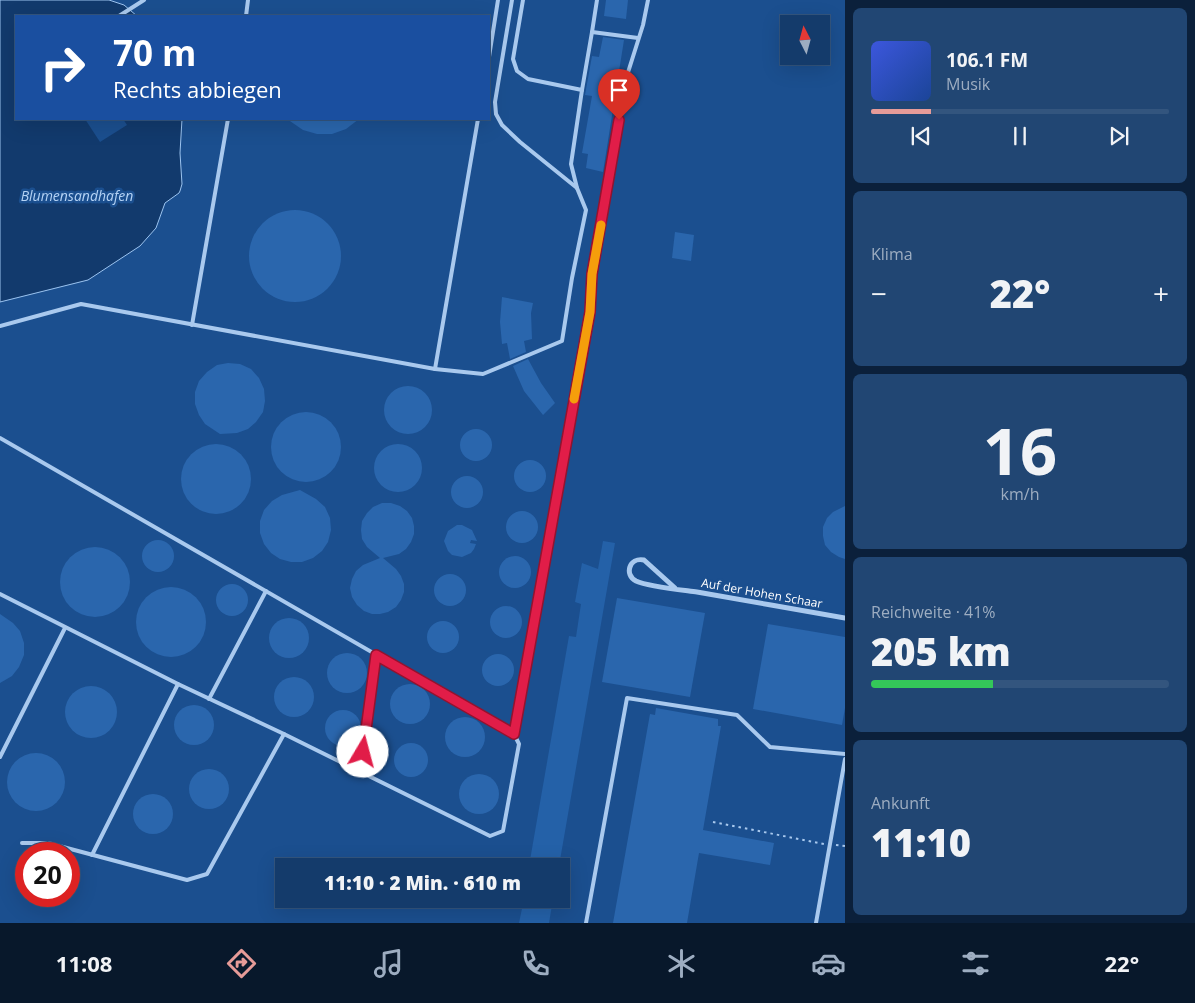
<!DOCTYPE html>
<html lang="de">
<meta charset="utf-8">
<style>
body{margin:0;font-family:"Open Sans",sans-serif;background:#214673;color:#f1f3f6;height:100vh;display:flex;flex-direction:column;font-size:19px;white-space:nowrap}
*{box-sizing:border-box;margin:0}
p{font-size:16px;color:#9dadc1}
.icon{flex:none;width:28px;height:28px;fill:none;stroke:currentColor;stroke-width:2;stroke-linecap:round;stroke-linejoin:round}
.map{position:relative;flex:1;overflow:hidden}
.sheet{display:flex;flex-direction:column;gap:8px;padding:8px;background:#0b203b;width:350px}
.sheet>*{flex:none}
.top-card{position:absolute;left:15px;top:15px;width:475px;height:105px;border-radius:0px;box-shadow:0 5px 20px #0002,0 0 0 1px #33557e;background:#1a4fa0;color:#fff;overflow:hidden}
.needle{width:32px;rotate:354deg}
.fabs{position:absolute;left:780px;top:15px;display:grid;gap:10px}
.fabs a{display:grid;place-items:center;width:50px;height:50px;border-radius:0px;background:#143b6b;box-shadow:0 5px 20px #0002,0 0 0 1px #33557e;font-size:25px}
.speed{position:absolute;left:15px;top:842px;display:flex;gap:10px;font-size:25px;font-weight:700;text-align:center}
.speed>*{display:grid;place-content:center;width:65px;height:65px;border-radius:50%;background:#143b6b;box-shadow:0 5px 20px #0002,0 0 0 1px #33557e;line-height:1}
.speed .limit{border:8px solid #d22;background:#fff;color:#111}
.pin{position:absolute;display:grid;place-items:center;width:42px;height:42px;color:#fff;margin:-51px -21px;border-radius:50% 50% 50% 0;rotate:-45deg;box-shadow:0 0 5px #0007}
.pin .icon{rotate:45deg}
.me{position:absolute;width:55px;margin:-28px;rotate:8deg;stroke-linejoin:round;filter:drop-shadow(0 0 4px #0008)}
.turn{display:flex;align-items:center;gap:18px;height:105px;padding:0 15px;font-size:22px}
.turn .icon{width:65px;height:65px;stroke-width:2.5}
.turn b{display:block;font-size:35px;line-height:42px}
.big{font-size:38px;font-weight:800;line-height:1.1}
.sheet .widget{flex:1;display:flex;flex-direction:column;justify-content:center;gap:8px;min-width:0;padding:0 18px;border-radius:8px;background:#214673}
.sheet .dial{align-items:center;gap:0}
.dial b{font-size:65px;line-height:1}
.song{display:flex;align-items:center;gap:15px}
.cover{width:60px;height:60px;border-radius:8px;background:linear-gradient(135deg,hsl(230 70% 55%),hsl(220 70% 35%))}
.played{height:5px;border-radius:2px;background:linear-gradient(90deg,#e69b98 20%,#33557e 20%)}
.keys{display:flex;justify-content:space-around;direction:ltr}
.heat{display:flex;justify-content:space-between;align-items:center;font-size:28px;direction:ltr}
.charge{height:8px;border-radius:4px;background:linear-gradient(90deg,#34c759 41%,#33557e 0)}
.trip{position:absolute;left:275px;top:858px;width:295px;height:50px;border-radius:0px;background:#143b6b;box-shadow:0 5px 20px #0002,0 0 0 1px #33557e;font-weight:800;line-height:50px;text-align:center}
.dock{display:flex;height:80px;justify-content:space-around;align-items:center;background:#08182b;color:#9dadc1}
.dock .icon{width:35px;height:35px}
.dock .active{color:#e69b98}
.dock b{font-size:22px;color:#f1f3f6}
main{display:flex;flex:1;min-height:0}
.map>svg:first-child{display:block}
.green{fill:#2461a8}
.water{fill:#123a6d;stroke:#9cc4f0}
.pier{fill:#1b4f8f}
.building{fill:#2a66ad}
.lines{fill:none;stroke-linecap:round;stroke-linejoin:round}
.path{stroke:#a9c9ee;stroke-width:2;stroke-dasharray:2.5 4;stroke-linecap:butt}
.service{stroke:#a9c9ee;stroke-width:4}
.minor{stroke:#a9c9ee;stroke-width:5}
.route-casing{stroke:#92132f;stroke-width:12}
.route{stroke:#e11d48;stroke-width:9}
.slow{stroke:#f59e0b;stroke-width:9}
.labels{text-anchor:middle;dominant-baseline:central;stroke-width:5;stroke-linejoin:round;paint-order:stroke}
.street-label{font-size:12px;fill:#fff;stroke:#1b4f8f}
.water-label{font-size:14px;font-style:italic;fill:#b5d3f5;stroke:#1b4f8f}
</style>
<main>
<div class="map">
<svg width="845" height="923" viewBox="0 0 845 923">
<rect width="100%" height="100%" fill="#1b4f8f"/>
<g class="green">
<polygon points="603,541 615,543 559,866 529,866 569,636 576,637 581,604 575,602 582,563 598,569"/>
<polygon points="524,899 553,899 549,923 519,923"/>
</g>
<polygon class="water" points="0,0 109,0 124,5 137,16 16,16 16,119 182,119 180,153 182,184 180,191 179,193 165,203 156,228 140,246 88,280 0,302"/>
<polygon class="pier" points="85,119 123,119 127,125 100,142"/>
<g class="building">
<polygon points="606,0 628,0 626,19 604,16"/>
<polygon points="603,37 624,40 603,172 586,168 588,154 582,153 592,96 585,95 592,56 599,57"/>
<polygon points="287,119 359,119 346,129 332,134 317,134 303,130"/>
<circle cx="295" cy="256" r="46"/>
<polygon points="675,232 694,235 691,261 672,258"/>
<polygon points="502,297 533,303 531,313 532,339 524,341 526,352 510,359 507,343 502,344 500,322"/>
<polygon points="528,359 541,383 555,403 543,415 524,391 513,366"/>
<polygon points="228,363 240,364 251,369 259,378 264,389 265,401 263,412 256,422 248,429 237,433 220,434 205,424 199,415 195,404 195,392 199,381 207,372 217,365"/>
<circle cx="408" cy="410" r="24"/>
<circle cx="306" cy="447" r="35"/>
<circle cx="476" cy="445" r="16"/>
<circle cx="216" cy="479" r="35"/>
<circle cx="398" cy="468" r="24"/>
<circle cx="530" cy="476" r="16"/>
<circle cx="467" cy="492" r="16"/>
<polygon points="300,490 316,499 325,507 330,518 331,530 328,542 322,551 313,558 302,562 291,562 280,559 271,553 264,544 260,533 260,521 264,510 272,501 282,495"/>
<polygon points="382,503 391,503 400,506 407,511 412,518 414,526 414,534 411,542 406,549 399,554 383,558 396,569 401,576 404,584 404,592 401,600 396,607 388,612 380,614 372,614 364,611 357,605 352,597 350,588 352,579 356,571 363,565 380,558 367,547 362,539 361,530 362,521 367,513 373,507"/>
<polygon points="845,506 845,559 839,557 831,552 825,545 823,536 823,527 827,518 833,512"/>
<circle cx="522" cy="527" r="16"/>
<polygon points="457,525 462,525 472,530 477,541 471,540 470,543 476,544 474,549 471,553 462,557 452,555 448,551 444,541 448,531"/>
<circle cx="158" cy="556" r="16"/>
<circle cx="95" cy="582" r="35"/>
<circle cx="515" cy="572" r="16"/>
<circle cx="450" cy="590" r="16"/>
<circle cx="232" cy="600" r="16"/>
<circle cx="171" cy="622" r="35"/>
<polygon points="617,598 705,613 690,697 602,682"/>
<circle cx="506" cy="622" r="16"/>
<polygon points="0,614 13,623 20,631 24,643 24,655 19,667 12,676 0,683"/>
<circle cx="289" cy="638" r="20"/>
<circle cx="443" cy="637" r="16"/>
<polygon points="768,624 845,637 845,708 842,725 753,709"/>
<circle cx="347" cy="673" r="20"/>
<circle cx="498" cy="670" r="16"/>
<circle cx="294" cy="697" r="20"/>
<circle cx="410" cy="704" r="20"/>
<circle cx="91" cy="712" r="26"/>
<circle cx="194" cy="725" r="20"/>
<polygon points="656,708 718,719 718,726 721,726 703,830 774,843 770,865 699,853 687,923 613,923 650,714 655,715"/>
<circle cx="343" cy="728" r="18"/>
<circle cx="465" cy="737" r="20"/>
<circle cx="411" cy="760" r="17"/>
<circle cx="36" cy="782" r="29"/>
<circle cx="209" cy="789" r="20"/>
<circle cx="479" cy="794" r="20"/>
<circle cx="153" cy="814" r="20"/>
</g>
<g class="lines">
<g class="path">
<polyline points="713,822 824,844"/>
<polyline points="836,845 845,846"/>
</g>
<g class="service">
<polyline points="523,0 513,59 517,71 528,79 582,90 592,32 638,38"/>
<polyline points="119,16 144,0"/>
<polyline points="246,16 248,0"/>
<polyline points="592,32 597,0"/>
<polyline points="489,57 498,0"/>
<polyline points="478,119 435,369 483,374 562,341 572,278 586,210 577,188 520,142 502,125 496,114 495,102 512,0"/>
<polyline points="577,188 571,164 582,90"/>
<polyline points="192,325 228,119"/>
<polyline points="0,326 81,304 435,369"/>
<polyline points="0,438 514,734"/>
<polyline points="0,594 178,684 284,734 490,836 503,831 519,744 514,734 590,312 591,274 608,189 624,85 643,25 648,0"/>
<polyline points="209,699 266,591"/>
<polyline points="0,757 65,628"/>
<polyline points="360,772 376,655"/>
<polyline points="22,843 48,843 187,880 207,874 284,734"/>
<polyline points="92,855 178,684"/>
<polyline points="586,923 627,698 737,715 770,747 845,754"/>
<polyline points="816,923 845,759"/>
</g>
<path class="minor" d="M675 588 644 560C629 557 624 575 636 581 649 587 682 590 697 592 746 601 796 609 845 618"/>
</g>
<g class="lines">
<defs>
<polyline id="route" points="363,752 376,655 514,734 590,312 592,274 619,120"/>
</defs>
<use href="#route" class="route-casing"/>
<use href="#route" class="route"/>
<polyline class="slow" points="574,399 590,312 592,274 601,225"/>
</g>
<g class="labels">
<g class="street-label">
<text transform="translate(762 593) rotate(10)">Auf der Hohen Schaar</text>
</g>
<g class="water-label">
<text x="77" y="195">Blumensandhafen</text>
</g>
</g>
</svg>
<div class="fabs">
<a><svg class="needle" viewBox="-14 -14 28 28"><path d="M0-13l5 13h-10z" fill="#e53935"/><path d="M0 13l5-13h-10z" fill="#9dadc1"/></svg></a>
</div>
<div class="speed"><div class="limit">20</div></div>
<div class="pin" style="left:619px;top:120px;background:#d93025"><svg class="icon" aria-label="arrive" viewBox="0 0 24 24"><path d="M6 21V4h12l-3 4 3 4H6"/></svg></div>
<svg class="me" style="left:363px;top:752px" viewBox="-20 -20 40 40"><circle r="19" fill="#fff"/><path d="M0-13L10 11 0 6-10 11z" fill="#e11d48"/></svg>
<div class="trip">11:10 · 2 Min. · 610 m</div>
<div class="top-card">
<div class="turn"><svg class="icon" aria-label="right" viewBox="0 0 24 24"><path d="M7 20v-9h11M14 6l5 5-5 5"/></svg><div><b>70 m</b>Rechts abbiegen</div></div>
</div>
</div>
<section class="sheet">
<div class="widget">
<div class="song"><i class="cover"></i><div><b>106.1 FM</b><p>Musik</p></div></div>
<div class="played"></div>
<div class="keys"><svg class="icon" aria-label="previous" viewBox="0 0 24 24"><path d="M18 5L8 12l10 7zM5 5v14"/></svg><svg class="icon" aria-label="pause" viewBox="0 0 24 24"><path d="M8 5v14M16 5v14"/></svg><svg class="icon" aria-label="next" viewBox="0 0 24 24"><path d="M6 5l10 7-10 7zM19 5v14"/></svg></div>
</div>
<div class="widget"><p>Klima</p>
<div class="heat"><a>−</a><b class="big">22°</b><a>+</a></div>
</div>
<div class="widget dial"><b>16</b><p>km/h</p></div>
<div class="widget"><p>Reichweite · 41%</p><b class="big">205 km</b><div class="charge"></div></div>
<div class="widget"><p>Ankunft</p><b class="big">11:10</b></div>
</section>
</main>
<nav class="dock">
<b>11:08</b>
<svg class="icon active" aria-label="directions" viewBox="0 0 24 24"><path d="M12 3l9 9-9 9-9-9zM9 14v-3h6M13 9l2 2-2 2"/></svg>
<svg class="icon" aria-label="music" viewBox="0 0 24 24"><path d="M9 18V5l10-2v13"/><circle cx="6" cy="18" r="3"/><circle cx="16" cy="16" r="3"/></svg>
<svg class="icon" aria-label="phone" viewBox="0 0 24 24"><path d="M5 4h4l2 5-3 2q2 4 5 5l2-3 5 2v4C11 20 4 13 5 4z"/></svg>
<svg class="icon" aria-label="climate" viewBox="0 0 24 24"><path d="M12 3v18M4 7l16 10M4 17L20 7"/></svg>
<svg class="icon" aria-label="car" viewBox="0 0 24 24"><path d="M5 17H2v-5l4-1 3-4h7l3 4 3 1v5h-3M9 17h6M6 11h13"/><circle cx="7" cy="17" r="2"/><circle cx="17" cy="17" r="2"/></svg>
<svg class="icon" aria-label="filters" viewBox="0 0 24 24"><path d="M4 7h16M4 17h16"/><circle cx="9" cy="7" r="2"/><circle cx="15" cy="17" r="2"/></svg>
<b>22°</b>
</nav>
